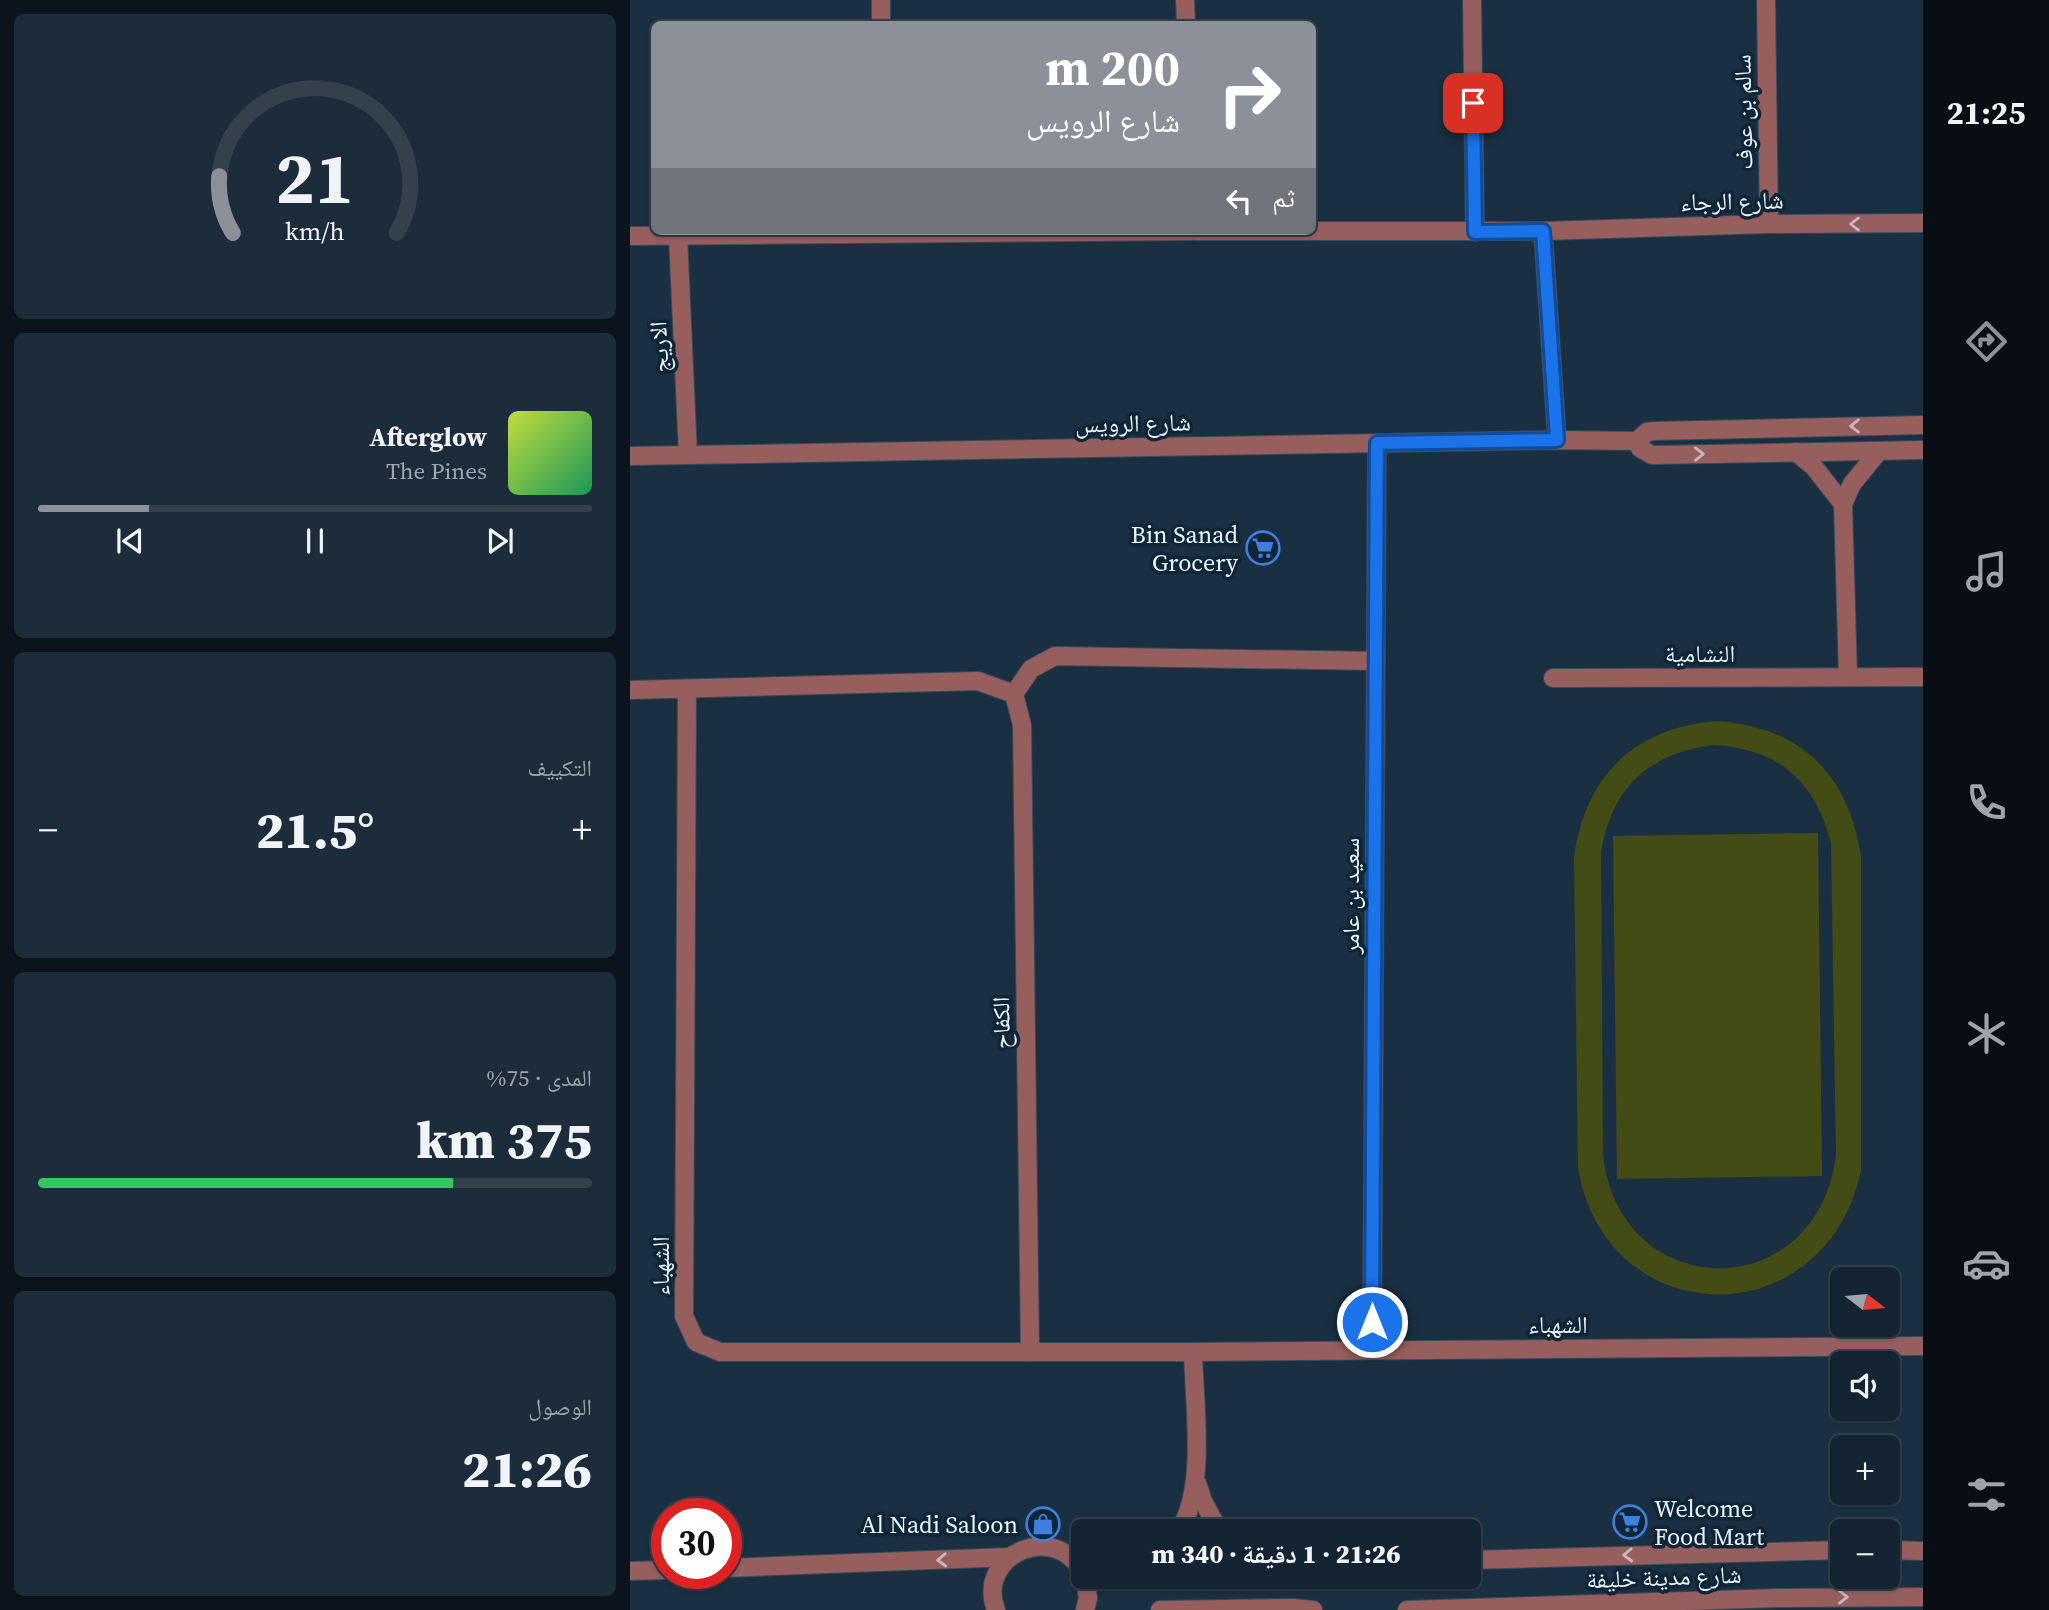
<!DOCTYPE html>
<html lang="ar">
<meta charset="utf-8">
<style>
body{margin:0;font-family:"Source Serif 4","Noto Naskh Arabic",serif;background:#1d2c3a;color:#f1f3f6;direction:rtl;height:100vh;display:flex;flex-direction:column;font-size:26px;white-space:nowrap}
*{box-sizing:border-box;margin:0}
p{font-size:23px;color:#9da4ac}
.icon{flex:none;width:38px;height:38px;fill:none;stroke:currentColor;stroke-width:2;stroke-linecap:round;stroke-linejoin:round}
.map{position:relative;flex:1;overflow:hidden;direction:ltr}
.details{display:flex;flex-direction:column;gap:14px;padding:14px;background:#0b141c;width:630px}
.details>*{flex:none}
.guide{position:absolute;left:21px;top:21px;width:665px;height:214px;border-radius:10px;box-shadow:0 2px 5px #0004,0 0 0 2px #33414d;direction:rtl;background:#8c9099;color:#fff;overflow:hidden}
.needle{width:46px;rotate:106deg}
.controls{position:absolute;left:1200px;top:1267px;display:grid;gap:14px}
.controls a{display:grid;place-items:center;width:70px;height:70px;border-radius:10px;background:#142432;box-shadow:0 2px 5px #0004,0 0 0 2px #33414d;font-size:35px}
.speed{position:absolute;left:21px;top:1498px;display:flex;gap:14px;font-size:35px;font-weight:700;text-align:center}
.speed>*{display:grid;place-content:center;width:91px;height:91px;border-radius:50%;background:#142432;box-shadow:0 2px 5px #0004,0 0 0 2px #33414d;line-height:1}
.speed .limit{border:10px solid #d22;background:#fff;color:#111}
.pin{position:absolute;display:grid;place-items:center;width:60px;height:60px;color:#fff;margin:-30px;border-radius:14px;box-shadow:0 4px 10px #0006}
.me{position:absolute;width:77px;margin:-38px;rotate:0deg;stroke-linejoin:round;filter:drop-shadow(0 0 5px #0008)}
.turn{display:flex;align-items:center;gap:24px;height:147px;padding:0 21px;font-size:32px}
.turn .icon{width:91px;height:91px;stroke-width:2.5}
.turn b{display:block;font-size:49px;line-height:60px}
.then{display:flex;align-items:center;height:66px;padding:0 21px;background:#0003;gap:14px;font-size:26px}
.big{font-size:52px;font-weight:800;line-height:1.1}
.details .card{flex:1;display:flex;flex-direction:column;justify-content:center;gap:10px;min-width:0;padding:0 24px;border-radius:10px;background:#1d2c3a}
.details .dial{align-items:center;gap:0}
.dial svg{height:182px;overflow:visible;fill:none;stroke:#33414d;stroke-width:7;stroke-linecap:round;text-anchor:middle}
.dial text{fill:#f1f3f6;stroke:none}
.song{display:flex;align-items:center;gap:21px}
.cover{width:84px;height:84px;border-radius:10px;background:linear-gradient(135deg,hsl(70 70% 55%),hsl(150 70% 35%))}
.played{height:7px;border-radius:4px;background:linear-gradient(90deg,#8c9099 20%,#33414d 20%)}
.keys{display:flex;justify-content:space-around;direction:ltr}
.heat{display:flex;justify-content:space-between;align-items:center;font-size:38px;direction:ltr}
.charge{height:10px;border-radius:5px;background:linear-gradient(90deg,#34c759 75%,#33414d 0)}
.trip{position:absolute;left:441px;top:1519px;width:410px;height:70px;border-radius:10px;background:#142432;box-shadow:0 2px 5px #0004,0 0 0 2px #33414d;font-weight:800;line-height:70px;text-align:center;direction:rtl}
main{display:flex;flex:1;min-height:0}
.tabs{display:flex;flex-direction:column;width:126px;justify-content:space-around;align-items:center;background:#080e14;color:#9da4ac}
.tabs .icon{width:49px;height:49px}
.tabs .active{color:#8c9099}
.tabs b{font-size:32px;color:#f1f3f6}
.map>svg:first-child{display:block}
.green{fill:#434c15;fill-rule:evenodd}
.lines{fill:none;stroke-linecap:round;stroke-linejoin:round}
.minor-casing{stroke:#374b5c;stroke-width:20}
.minor{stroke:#975e5e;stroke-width:18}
.oneway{stroke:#c8b7bd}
.route-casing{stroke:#114b97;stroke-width:18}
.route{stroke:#1a73e8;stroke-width:12}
.labels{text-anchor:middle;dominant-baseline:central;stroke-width:7;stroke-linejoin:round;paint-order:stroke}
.street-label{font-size:24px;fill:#e9f3fd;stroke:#102637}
.poi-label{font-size:24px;fill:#e9f3fd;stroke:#102637;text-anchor:end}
</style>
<main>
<nav class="tabs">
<b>21:25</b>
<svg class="icon active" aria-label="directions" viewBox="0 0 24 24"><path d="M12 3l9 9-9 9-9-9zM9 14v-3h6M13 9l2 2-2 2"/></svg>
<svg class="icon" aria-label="music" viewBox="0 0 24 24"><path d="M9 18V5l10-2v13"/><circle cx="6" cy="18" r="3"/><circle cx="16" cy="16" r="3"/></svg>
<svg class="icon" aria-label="phone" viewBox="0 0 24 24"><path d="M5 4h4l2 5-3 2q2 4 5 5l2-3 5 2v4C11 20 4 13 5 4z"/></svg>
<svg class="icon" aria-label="climate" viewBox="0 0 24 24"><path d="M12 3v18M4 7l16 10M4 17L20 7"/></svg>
<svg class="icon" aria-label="car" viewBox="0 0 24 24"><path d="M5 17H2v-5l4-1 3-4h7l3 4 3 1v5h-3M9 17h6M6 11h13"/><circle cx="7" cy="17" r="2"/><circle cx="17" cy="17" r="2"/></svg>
<svg class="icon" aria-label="filters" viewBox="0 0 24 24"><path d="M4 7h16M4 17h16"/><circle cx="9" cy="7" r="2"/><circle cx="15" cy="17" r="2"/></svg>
</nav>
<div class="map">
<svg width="1293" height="1610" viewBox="0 0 1293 1610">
<rect width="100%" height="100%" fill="#1a3042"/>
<g class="green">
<path d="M1085 721C1170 726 1218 773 1231 856V1171C1195 1337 977 1335 948 1168L944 858C955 776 1003 729 1085 721ZM1084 745C1149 749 1185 781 1201 843L1206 1155C1187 1307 990 1305 973 1155L971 852C982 787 1019 753 1084 745Z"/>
<polygon points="1188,833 1192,1176 987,1179 983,836"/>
</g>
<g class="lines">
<defs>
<g id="minor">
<polyline points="555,0 556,24"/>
<polyline points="842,0 845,232"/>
<polyline points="1136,0 1139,224"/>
<polyline points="251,24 251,0"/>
<polyline points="565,231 913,231 1139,224 1293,223"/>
<polyline points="913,231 927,440"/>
<polyline points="0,236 561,231"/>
<polyline points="48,236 58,455"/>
<polyline points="1007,441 1010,448 1022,455 1293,450"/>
<polyline points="1007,441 1017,432 1024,431 1293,425"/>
<polyline points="1166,452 1184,467 1213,504"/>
<polyline points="0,456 927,440 1007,441"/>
<polyline points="1218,677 1213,504 1222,484 1249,451"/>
<polyline points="923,678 1293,677"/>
<polyline points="57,689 54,1316 66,1342 90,1352 563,1352 1293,1346"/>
<polyline points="0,690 348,681 384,694"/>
<polyline points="742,1350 747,443"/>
<polyline points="400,1352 392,725 384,694 401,669 425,656 746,661"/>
<polyline points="567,1483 573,1501 589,1531"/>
<path d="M549 1531C577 1488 564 1403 563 1352"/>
<polyline points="1258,1550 1293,1551"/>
<polyline points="838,1560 1213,1550"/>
<polyline points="96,1568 380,1557"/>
<polyline points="0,1571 37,1570"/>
<polyline points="455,1577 458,1598 455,1610"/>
<path d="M366 1610C345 1556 424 1519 453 1573"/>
<polyline points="530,1610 663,1608 683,1610"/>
<polyline points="777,1610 1149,1598 1293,1597"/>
</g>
</defs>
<use href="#minor" class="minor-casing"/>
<use href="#minor" class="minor"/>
</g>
<defs><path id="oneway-chevron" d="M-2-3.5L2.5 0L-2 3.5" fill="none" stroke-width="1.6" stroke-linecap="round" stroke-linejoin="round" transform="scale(1.75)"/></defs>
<g class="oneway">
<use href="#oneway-chevron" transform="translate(1225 224) rotate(180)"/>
<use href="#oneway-chevron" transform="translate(1225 426) rotate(179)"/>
<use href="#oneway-chevron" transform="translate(1069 454) rotate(-1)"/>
<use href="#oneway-chevron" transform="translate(998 1555) rotate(178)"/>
<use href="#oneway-chevron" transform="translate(312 1560) rotate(178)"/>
<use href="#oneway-chevron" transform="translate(1213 1597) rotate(-1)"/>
</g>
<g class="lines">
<defs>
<polyline id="route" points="742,1322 747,443 927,440 913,231 845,232 843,103"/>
</defs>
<use href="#route" class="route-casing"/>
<use href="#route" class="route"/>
</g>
<defs>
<symbol id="supermarket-ring" viewBox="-11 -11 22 22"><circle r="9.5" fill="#102637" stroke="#3f7fe0" stroke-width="1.5"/><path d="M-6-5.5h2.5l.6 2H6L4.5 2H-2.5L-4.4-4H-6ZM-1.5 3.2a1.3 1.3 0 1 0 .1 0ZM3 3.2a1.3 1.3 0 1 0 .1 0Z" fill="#3f7fe0"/></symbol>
<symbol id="shop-ring" viewBox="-11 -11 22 22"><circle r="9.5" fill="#102637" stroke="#3f7fe0" stroke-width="1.5"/><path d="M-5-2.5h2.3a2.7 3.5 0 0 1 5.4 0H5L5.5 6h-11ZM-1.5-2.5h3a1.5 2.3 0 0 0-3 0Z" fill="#3f7fe0"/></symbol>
</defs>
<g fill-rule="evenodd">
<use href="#supermarket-ring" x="614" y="529" width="38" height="38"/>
<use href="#supermarket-ring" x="981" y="1503" width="38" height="38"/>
<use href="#shop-ring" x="394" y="1505" width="38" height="38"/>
</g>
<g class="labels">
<g class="street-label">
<text transform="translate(1113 112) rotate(-91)">سالم بن عوف</text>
<text transform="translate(1102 201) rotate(-1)">شارع الرجاء</text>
<text transform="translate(29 347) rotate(-93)">الاريج</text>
<text transform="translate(503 423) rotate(-1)">شارع الرويس</text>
<text x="1070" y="653">النشامية</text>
<text transform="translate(720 896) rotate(-90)">سعيد بن عامر</text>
<text transform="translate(371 1023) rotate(-91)">الكفاح</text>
<text transform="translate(30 1266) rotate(-90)">الشهباء</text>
<text x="928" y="1324">الشهباء</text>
<text transform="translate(1034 1577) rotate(-2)">شارع مدينة خليفة</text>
</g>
<g class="poi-label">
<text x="608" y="534">Bin Sanad<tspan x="608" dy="28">Grocery</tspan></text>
<text x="1024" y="1508" text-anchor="start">Welcome<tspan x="1024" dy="28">Food Mart</tspan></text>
<text x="388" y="1524">Al Nadi Saloon</text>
</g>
</g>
</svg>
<div class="controls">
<a><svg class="needle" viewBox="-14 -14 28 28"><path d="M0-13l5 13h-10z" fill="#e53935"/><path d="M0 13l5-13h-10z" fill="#9da4ac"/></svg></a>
<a><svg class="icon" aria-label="sound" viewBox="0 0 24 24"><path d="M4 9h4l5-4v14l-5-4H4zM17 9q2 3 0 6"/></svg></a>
<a>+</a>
<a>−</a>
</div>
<div class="speed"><div class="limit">30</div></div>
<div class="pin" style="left:843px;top:103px;background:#d93025"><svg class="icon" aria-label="arrive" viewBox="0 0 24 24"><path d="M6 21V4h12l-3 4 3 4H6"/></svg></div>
<svg class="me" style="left:742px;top:1322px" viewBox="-20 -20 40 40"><circle r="17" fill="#1a73e8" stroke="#fff" stroke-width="3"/><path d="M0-11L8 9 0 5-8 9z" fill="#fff"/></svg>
<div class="trip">21:26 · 1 دقيقة · 340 m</div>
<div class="guide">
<div class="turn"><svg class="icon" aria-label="right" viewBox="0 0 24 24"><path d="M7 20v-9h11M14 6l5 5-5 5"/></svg><div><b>200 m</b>شارع الرويس</div></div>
<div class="then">ثم<svg class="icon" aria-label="left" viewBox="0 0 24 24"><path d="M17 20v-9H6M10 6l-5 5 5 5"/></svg></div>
</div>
</div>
<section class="details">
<div class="card dial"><svg viewBox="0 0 100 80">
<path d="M14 69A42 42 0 1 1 86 69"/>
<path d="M14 69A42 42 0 0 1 8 44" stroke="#8c9099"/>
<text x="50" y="56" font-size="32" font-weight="700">21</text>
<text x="50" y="72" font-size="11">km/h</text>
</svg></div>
<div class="card">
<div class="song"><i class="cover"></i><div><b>Afterglow</b><p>The Pines</p></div></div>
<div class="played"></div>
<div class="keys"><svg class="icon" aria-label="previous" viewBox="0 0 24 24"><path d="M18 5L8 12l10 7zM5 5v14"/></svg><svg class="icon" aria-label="pause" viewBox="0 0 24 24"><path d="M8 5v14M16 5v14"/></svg><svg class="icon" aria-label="next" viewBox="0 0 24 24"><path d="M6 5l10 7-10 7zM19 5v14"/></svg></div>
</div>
<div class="card"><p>التكييف</p>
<div class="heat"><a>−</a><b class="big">21.5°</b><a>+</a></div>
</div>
<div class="card"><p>المدى · 75%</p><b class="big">375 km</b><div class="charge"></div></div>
<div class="card"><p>الوصول</p><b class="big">21:26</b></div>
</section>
</main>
